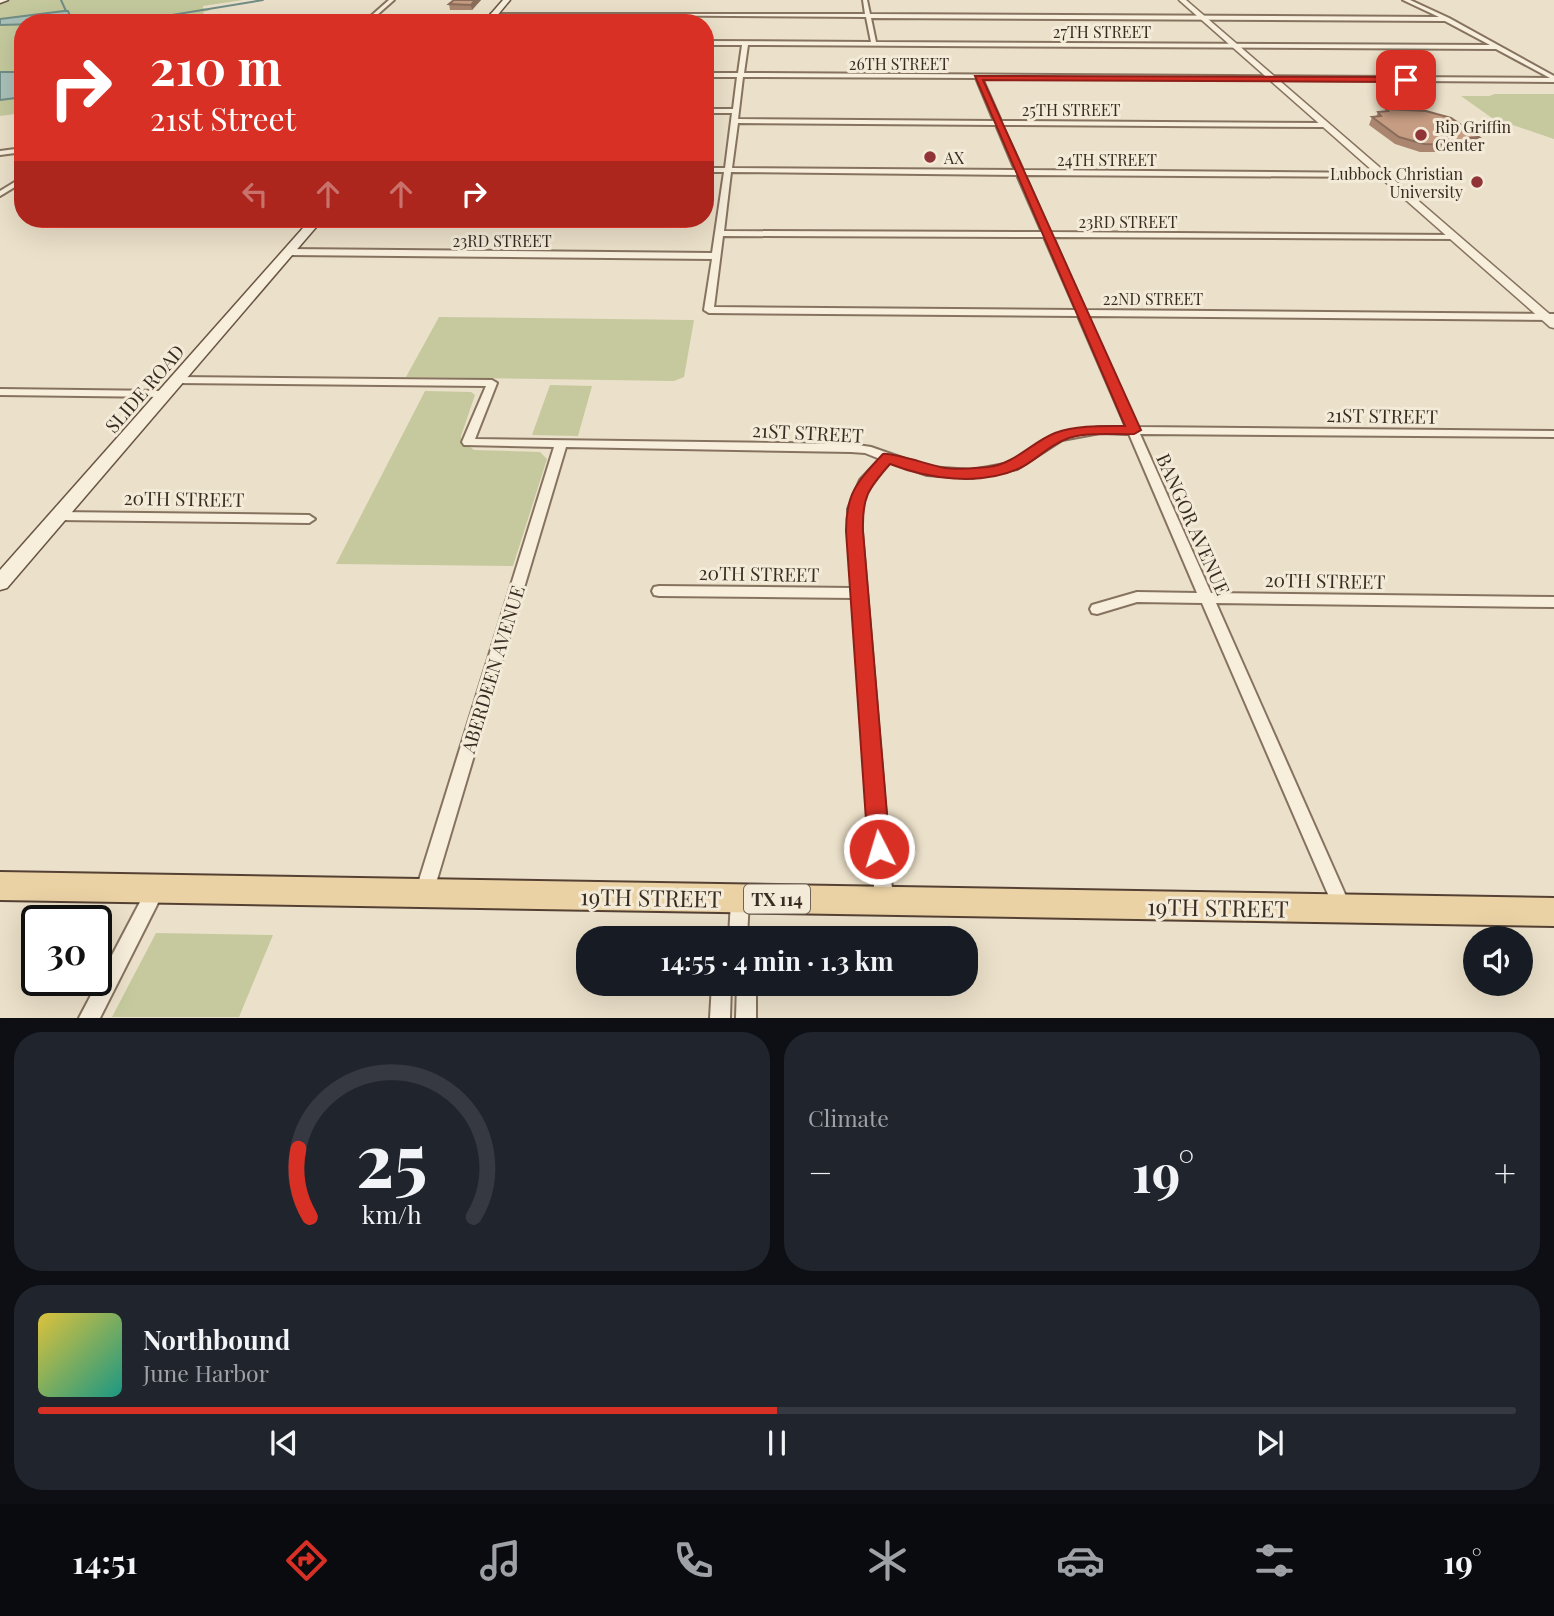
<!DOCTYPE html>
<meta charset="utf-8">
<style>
body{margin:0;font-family:"Playfair Display",serif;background:#20242c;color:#f1f3f6;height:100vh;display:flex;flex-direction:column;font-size:26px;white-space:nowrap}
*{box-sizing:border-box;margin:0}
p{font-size:23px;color:#9ea1a6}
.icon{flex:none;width:38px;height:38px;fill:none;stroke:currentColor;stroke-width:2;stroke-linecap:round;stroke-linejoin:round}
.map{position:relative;height:1018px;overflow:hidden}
.details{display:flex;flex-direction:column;gap:14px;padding:14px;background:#0d0f14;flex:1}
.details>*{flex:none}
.banner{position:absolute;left:14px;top:14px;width:700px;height:214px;border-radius:28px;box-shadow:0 7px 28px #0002;background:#d93025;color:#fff;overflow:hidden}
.tools{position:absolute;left:1463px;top:926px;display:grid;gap:14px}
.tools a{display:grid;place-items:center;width:70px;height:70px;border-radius:50%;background:#171b24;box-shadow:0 7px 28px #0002;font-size:35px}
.speed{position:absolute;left:21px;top:905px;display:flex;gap:14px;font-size:35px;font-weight:700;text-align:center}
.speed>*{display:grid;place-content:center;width:91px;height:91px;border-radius:50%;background:#171b24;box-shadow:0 7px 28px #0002;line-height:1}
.speed .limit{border:4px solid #111;border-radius:10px;background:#fff;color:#111}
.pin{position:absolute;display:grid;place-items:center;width:60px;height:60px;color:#fff;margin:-30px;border-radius:14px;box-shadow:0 4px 10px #0006}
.me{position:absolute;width:77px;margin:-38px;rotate:355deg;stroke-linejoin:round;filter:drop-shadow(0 0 5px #0008)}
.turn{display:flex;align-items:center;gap:24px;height:147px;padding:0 21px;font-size:32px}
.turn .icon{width:91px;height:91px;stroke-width:2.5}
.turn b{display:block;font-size:49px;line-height:60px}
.lanes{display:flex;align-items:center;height:66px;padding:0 21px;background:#0003;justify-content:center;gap:35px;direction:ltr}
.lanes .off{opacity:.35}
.big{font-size:52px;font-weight:700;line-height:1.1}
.details .widget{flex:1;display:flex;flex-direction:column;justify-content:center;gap:10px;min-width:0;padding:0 24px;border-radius:28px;background:#20242c}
.details .dial{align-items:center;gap:0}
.dial svg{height:182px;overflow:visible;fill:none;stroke:#363941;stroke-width:7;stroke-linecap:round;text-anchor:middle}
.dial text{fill:#f1f3f6;stroke:none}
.song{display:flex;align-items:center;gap:21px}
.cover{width:84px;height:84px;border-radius:10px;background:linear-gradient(135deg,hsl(50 70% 55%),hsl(170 70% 35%))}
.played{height:7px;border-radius:4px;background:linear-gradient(90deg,#d93025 50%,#363941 50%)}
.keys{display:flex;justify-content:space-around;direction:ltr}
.heat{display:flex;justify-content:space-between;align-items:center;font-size:38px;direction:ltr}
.details .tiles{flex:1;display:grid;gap:14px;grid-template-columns:1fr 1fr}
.widget:last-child{grid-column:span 2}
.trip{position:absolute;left:576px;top:926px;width:402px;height:70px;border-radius:28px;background:#171b24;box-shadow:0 7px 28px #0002;font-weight:700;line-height:70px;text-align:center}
.dock{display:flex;height:112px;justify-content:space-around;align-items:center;background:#090b0e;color:#9ea1a6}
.dock .icon{width:49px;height:49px}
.dock .on{color:#d93025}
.dock b{font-size:32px;color:#f1f3f6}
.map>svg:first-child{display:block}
.green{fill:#c5c99d}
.water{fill:#a9c0b8;stroke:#708e86;stroke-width:2}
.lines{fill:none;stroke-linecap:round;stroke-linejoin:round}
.stream{stroke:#708e86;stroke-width:2}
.minor-casing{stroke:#86735f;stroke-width:4}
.tertiary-casing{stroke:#86735f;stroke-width:3}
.secondary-casing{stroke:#685442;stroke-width:3}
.primary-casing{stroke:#554133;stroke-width:4}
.minor{fill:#f7eedc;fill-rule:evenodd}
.tertiary{fill:#f7eedc;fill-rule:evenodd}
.secondary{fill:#f7eedc;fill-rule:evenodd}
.primary{fill:#ebd2a5;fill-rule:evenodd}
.wall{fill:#aa8670}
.shaded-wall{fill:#8b6d5b}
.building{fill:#c69c82;stroke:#8b6d5b;stroke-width:2}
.route{fill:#d93025;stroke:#8d1f18;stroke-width:2}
.poi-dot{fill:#913438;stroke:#f3ead8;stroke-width:2.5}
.labels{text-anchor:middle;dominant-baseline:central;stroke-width:6;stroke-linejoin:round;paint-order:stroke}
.far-street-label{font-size:16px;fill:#382b21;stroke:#f3ead8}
.far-poi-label{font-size:16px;fill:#382b21;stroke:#f3ead8;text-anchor:start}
.shield{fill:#f3ead8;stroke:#706458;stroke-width:2}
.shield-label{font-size:18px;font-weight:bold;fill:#382b21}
.street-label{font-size:19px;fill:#382b21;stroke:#f3ead8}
.near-street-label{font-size:23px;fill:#382b21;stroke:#f3ead8}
</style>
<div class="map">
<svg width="1554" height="1018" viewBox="0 0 1554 1018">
<rect width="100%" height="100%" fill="#ebe0c9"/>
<g class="green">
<polygon points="11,0 243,0 203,6 203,8 211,10 203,12 205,17 194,18 185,23 23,23 23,113 0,116 0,1"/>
<polygon points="1495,94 1554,94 1554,139 1492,118 1461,96 1489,96"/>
<polygon points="439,317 694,320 684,377 674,381 406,377"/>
<polygon points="550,385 592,386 578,436 532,435"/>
<polygon points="425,391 471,392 475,395 461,436 461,440 474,450 540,452 547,459 513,566 336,564"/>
<polygon points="156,933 273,935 239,1017 112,1017"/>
</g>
<g class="water">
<polygon points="64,11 68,11 72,20 96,16 73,23 0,25 0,19"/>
<polygon points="0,72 23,72 23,97 0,100"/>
</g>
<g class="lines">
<g class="stream">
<polyline points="61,0 66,11"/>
<polyline points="123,23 263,0"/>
</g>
<defs>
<g id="minor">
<polygon points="389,0 394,0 368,23 363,23"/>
<path d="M863 0H867L870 14 1439 17 1403 0H1410L1449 18 1554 76V82L982 78 1001 121 1324 123 1327 125 1324 127 1002 125 1023 170 1382 173 1386 175 1382 177 1025 175 1050 232 1453 235 1457 237 1453 239 1053 237 1085 310 1554 314V320L1088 316 1137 427 1554 431V437L1140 434 1211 593 1554 597V607L1216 603 1349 903 1352 909 1349 915 1343 918 1337 915 1202 603 1137 602 1097 614 1092 613 1090 609 1092 605 1137 592 1197 593 1129 434 1100 433 1062 440 1017 469 972 478 927 475 890 462 869 484 860 509 893 901 890 907 884 910 878 907 875 901 854 598 659 596 654 595 652 591 654 587 659 586 853 588 848 509 860 480 880 459 865 453 851 452 566 447 433 893 430 899 424 902 418 899 415 893 554 447 464 445 462 442 486 386 177 383 172 380 177 377 492 380 497 383 475 439 851 444 871 447 928 467 972 470 1010 463 1055 435 1100 427H1126L1078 316 709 313 704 310 712 259 288 255 284 252 288 249 712 253 724 172H705V168H725L732 113H705V109H733L737 77H705V73H738L742 45H705V41L871 42 866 17 491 14H865ZM871 18 1445 21 1490 45 876 42ZM748 45 1496 49 1550 78 744 73ZM743 77 976 78 994 121 738 119ZM738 123 996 125 1015 170 732 168ZM731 172 1017 175 1042 232 724 231ZM723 236 1044 237 1076 310 714 307Z"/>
<polygon points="23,148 23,152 0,155 0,151"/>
<polygon points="23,177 23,182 0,196 0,191"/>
<polygon points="0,389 165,391 170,394 165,397 0,395"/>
<polygon points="58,512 309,515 315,519 309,523 58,520 52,516"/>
<polygon points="156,880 162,883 165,889 100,1018 79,1018 150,883"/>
<polygon points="740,890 746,893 749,899 747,938 729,938 731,899 734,893"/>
<polygon points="712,984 731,984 730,1018 710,1018"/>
<polygon points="737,984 756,984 756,1018 736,1018"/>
</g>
<polygon id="tertiary" points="1179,0 1186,0 1554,318 1554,328 1550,327"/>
<g id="secondary">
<polygon points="0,0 8,0 0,3"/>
<polygon points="503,0 510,0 491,23 483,23"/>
<polygon points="311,219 323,219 7,588 0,590 0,570"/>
</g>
<polygon id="primary" points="0,872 1554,898 1554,926 0,900"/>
</defs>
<use href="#minor" class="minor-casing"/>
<use href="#tertiary" class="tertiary-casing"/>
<use href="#secondary" class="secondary-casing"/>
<use href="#primary" class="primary-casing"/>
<use href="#minor" class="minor"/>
<use href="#tertiary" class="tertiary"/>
<use href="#secondary" class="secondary"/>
<use href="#primary" class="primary"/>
</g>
<g class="wall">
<polygon points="454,0 491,0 481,0 472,10 450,10 449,4"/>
<polygon points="1386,109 1479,137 1475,145 1473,145 1469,152 1420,152 1395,144 1369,125 1372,117 1376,117 1378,112 1386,111"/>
</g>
<g class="shaded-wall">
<polygon points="475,0 481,0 472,10 471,5"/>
<polygon points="1479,137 1475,145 1473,145 1474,141 1470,138"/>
</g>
<g class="building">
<polygon points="454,0 475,0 471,5 449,4"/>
<polygon points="1386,109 1426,111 1451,118 1479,137 1470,138 1474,141 1468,141 1473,145 1424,144 1399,137 1372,117 1381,116 1378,112 1388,111"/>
</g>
<path class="route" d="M975 76 1406 77 1410 80 1406 82 983 80 1141 430 1134 434C1113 435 1083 431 1064 440 1047 447 1034 462 1018 469 980 486 928 479 890 464 868 489 862 497 863 531L890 849 887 856 879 859 871 856 868 849 846 531C846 493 857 482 883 454 892 452 932 466 945 468 959 470 975 468 988 467 1015 464 1032 442 1055 433 1077 425 1102 426 1125 426Z"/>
<g class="poi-dot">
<circle cx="1421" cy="135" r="7"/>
<circle cx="930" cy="157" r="7"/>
<circle cx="1477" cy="182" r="7"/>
</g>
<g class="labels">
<g class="far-street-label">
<text x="1102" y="31">27TH STREET</text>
<text x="899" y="63">26TH STREET</text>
<text x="1071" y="109">25TH STREET</text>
<text x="1107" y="159">24TH STREET</text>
<text x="1128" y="221">23RD STREET</text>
<text x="502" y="240">23RD STREET</text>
<text x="1153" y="298">22ND STREET</text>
</g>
<g class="far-poi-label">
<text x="1435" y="126">Rip Griffin<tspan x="1435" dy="18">Center</tspan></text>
<text x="944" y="157">AX</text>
<text x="1463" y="173" text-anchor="end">Lubbock Christian<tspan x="1463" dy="18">University</tspan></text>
</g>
<rect class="shield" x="744" y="884.5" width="66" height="29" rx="5"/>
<g class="shield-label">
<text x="777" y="899">TX 114</text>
</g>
<g class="street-label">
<text transform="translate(144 388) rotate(-49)">SLIDE ROAD</text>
<text transform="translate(1382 415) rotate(1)">21ST STREET</text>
<text transform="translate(808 432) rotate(3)">21ST STREET</text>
<text transform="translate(184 498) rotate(1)">20TH STREET</text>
<text transform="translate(1194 524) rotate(66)">BANGOR AVENUE</text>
<text transform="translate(759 573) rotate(1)">20TH STREET</text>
<text transform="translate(1325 580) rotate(1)">20TH STREET</text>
<text transform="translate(492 669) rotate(-73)">ABERDEEN AVENUE</text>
</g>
<g class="near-street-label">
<text transform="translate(651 897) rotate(1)">19TH STREET</text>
<text transform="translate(1218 907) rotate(1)">19TH STREET</text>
</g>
</g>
</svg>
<div class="tools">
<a><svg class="icon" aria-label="sound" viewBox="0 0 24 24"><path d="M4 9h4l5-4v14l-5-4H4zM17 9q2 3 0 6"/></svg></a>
</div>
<div class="speed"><div class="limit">30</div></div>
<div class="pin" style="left:1406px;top:80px;background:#d93025"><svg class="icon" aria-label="arrive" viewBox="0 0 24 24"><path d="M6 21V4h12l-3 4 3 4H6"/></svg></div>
<svg class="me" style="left:879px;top:849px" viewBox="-20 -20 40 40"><circle r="17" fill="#d93025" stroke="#fff" stroke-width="3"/><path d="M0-11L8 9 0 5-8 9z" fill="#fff"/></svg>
<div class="trip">14:55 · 4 min · 1.3 km</div>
<div class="banner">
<div class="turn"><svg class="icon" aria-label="right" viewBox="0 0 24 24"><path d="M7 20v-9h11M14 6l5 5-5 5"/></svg><div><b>210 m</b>21st Street</div></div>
<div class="lanes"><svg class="icon off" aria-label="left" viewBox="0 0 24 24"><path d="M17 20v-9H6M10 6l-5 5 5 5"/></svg><svg class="icon off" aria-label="ahead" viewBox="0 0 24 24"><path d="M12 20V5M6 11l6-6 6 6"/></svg><svg class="icon off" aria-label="ahead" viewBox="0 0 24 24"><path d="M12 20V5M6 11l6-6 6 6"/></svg><svg class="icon" aria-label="right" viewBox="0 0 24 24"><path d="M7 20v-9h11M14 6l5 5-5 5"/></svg></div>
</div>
</div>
<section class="details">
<div class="tiles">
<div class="widget dial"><svg viewBox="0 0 100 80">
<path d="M14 69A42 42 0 1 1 86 69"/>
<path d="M14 69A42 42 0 0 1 9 39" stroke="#d93025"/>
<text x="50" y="56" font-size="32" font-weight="700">25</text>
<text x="50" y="72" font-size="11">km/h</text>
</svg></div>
<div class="widget"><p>Climate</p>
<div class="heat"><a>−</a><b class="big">19°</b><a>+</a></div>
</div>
<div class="widget">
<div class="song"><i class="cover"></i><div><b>Northbound</b><p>June Harbor</p></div></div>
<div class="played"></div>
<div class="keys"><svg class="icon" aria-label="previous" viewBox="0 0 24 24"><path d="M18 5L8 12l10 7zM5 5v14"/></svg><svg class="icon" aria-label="pause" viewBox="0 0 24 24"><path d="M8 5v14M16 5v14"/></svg><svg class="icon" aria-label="next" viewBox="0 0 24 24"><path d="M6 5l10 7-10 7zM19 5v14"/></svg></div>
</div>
</div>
</section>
<nav class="dock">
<b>14:51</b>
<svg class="icon on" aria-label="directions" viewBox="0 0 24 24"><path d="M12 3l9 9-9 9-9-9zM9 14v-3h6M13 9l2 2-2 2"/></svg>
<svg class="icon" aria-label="music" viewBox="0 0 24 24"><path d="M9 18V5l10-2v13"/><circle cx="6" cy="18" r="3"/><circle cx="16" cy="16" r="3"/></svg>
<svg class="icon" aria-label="phone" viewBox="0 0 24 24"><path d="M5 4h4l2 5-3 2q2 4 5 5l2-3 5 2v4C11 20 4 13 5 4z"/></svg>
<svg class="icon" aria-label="climate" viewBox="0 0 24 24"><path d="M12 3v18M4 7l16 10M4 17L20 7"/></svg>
<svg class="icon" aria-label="car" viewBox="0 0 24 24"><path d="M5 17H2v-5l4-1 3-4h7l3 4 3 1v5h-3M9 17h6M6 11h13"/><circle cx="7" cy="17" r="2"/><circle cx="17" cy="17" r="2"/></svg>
<svg class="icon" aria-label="filters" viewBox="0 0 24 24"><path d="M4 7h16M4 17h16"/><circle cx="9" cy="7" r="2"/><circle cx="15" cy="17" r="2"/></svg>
<b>19°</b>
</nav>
